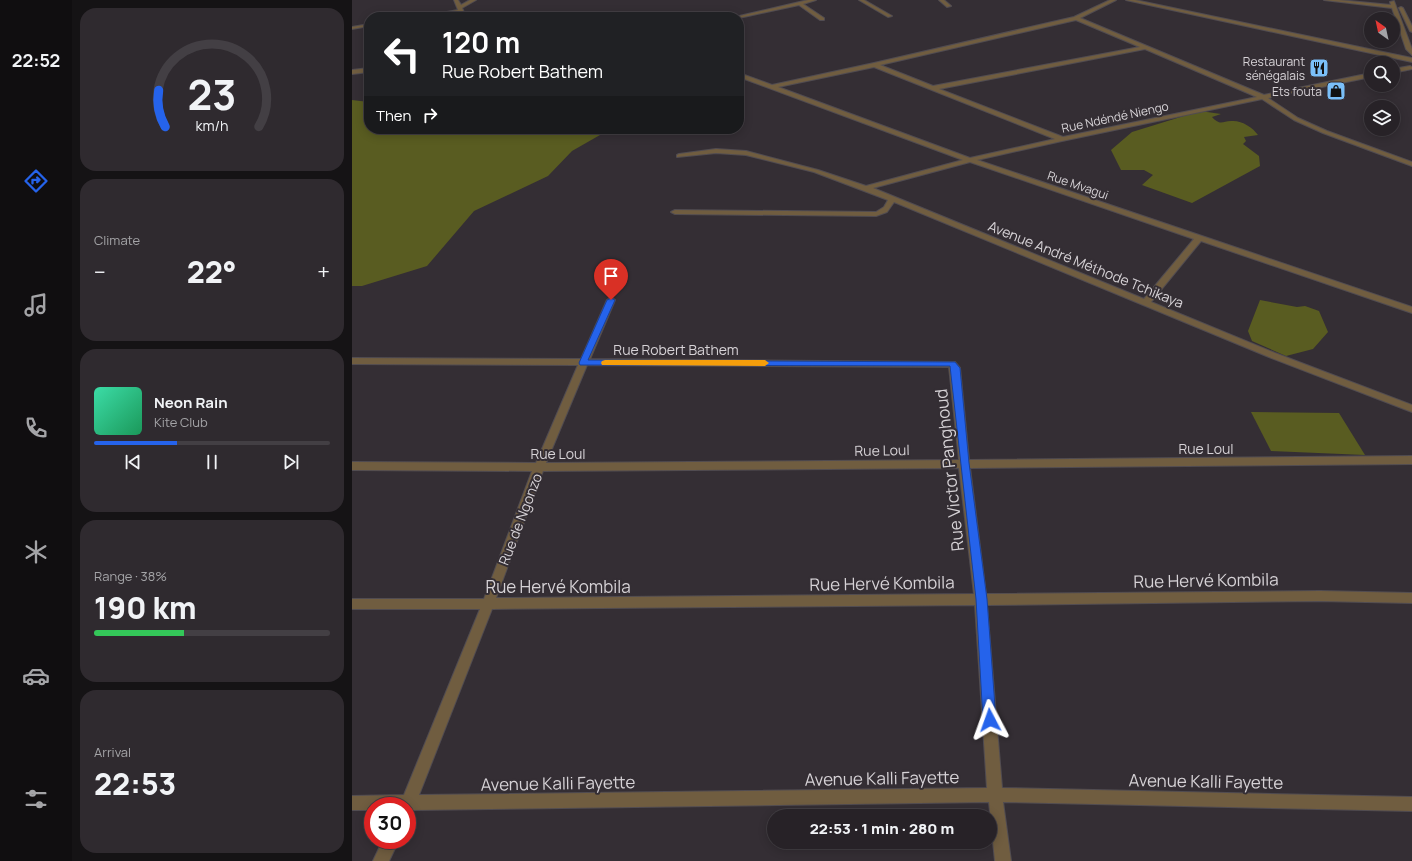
<!DOCTYPE html>
<meta charset="utf-8">
<style>
body{margin:0;font-family:Manrope,sans-serif;background:#2f2a2f;color:#f1f3f6;height:100vh;display:flex;flex-direction:column;font-size:15px;white-space:nowrap}
*{box-sizing:border-box;margin:0}
p{font-size:13px;color:#a4a4a7}
.icon{flex:none;width:22px;height:22px;fill:none;stroke:currentColor;stroke-width:2;stroke-linecap:round;stroke-linejoin:round}
.map{position:relative;flex:1;overflow:hidden}
.details{display:flex;flex-direction:column;gap:8px;padding:8px;background:#151315;width:280px}
.details>*{flex:none}
.banner{position:absolute;left:12px;top:12px;width:380px;height:122px;border-radius:16px;box-shadow:0 2px 10px #0003,0 0 0 1px #433f44;background:#202124;color:#fff;overflow:hidden}
.needle{width:26px;rotate:327deg}
.controls{position:absolute;left:1012px;top:12px;display:grid;gap:8px}
.controls a{display:grid;place-items:center;width:36px;height:36px;border-radius:50%;background:#272227;box-shadow:0 2px 10px #0003,0 0 0 1px #433f44;font-size:20px}
.speed{position:absolute;left:12px;top:797px;display:flex;gap:8px;font-size:20px;font-weight:700;text-align:center}
.speed>*{display:grid;place-content:center;width:52px;height:52px;border-radius:50%;background:#272227;box-shadow:0 2px 10px #0003,0 0 0 1px #433f44;line-height:1}
.speed .limit{border:6px solid #d22;background:#fff;color:#111}
.pin{position:absolute;display:grid;place-items:center;width:34px;height:34px;color:#fff;margin:-41px -17px;border-radius:50% 50% 50% 0;rotate:-45deg;box-shadow:0 0 4px #0007}
.pin .icon{rotate:45deg}
.me{position:absolute;width:44px;margin:-22px;rotate:356deg;stroke-linejoin:round;filter:drop-shadow(0 0 3px #0008)}
.turn{display:flex;align-items:center;gap:14px;height:84px;padding:0 12px;font-size:18px}
.turn .icon{width:52px;height:52px;stroke-width:2.5}
.turn b{display:block;font-size:28px;line-height:34px}
.then{display:flex;align-items:center;height:38px;padding:0 12px;background:#0003;gap:8px;font-size:15px}
.big{font-size:30px;font-weight:800;line-height:1.1}
.details .tile{flex:1;display:flex;flex-direction:column;justify-content:center;gap:6px;min-width:0;padding:0 14px;border-radius:16px;background:#2f2a2f}
.details .dial{align-items:center;gap:0}
.dial svg{height:104px;overflow:visible;fill:none;stroke:#433f44;stroke-width:7;stroke-linecap:round;text-anchor:middle}
.dial text{fill:#f1f3f6;stroke:none}
.song{display:flex;align-items:center;gap:12px}
.cover{width:48px;height:48px;border-radius:6px;background:linear-gradient(135deg,hsl(160 70% 55%),hsl(150 70% 35%))}
.played{height:4px;border-radius:2px;background:linear-gradient(90deg,#2563eb 35%,#433f44 35%)}
.keys{display:flex;justify-content:space-around;direction:ltr}
.heat{display:flex;justify-content:space-between;align-items:center;font-size:22px;direction:ltr}
.charge{height:6px;border-radius:3px;background:linear-gradient(90deg,#34c759 38%,#433f44 0)}
.trip{position:absolute;left:415px;top:809px;width:230px;height:40px;border-radius:20px;background:#272227;box-shadow:0 2px 10px #0003,0 0 0 1px #433f44;font-weight:800;line-height:40px;text-align:center}
main{display:flex;flex:1;min-height:0}
.tab-bar{display:flex;flex-direction:column;width:72px;justify-content:space-around;align-items:center;background:#100e10;color:#a4a4a7}
.tab-bar .icon{width:28px;height:28px}
.tab-bar .active{color:#2563eb}
.tab-bar b{font-size:18px;color:#f1f3f6}
.map>svg:first-child{display:block}
.green{fill:#595c21}
.lines{fill:none;stroke-linecap:round;stroke-linejoin:round}
.minor-casing{stroke:#514c51;stroke-width:2}
.minor{fill:#705d40;fill-rule:evenodd}
.route{fill:#2563eb;stroke:#184099}
.slow{fill:#f59e0b}
.labels{text-anchor:middle;dominant-baseline:central;stroke-width:4;stroke-linejoin:round;paint-order:stroke}
.far-poi-label{font-size:12px;fill:#d6d2d6;stroke:#342e34;text-anchor:end}
.far-street-label{font-size:12px;fill:#d6d2d6;stroke:#342e34}
.street-label{font-size:14px;fill:#d6d2d6;stroke:#342e34}
.near-street-label{font-size:17px;fill:#d6d2d6;stroke:#342e34}
</style>
<main>
<nav class="tab-bar">
<b>22:52</b>
<svg class="icon active" aria-label="directions" viewBox="0 0 24 24"><path d="M12 3l9 9-9 9-9-9zM9 14v-3h6M13 9l2 2-2 2"/></svg>
<svg class="icon" aria-label="music" viewBox="0 0 24 24"><path d="M9 18V5l10-2v13"/><circle cx="6" cy="18" r="3"/><circle cx="16" cy="16" r="3"/></svg>
<svg class="icon" aria-label="phone" viewBox="0 0 24 24"><path d="M5 4h4l2 5-3 2q2 4 5 5l2-3 5 2v4C11 20 4 13 5 4z"/></svg>
<svg class="icon" aria-label="climate" viewBox="0 0 24 24"><path d="M12 3v18M4 7l16 10M4 17L20 7"/></svg>
<svg class="icon" aria-label="car" viewBox="0 0 24 24"><path d="M5 17H2v-5l4-1 3-4h7l3 4 3 1v5h-3M9 17h6M6 11h13"/><circle cx="7" cy="17" r="2"/><circle cx="17" cy="17" r="2"/></svg>
<svg class="icon" aria-label="filters" viewBox="0 0 24 24"><path d="M4 7h16M4 17h16"/><circle cx="9" cy="7" r="2"/><circle cx="15" cy="17" r="2"/></svg>
</nav>
<section class="details">
<div class="tile dial"><svg viewBox="0 0 100 80">
<path d="M14 69A42 42 0 1 1 86 69"/>
<path d="M14 69A42 42 0 0 1 9 41" stroke="#2563eb"/>
<text x="50" y="56" font-size="32" font-weight="700">23</text>
<text x="50" y="72" font-size="11">km/h</text>
</svg></div>
<div class="tile"><p>Climate</p>
<div class="heat"><a>−</a><b class="big">22°</b><a>+</a></div>
</div>
<div class="tile">
<div class="song"><i class="cover"></i><div><b>Neon Rain</b><p>Kite Club</p></div></div>
<div class="played"></div>
<div class="keys"><svg class="icon" aria-label="previous" viewBox="0 0 24 24"><path d="M18 5L8 12l10 7zM5 5v14"/></svg><svg class="icon" aria-label="pause" viewBox="0 0 24 24"><path d="M8 5v14M16 5v14"/></svg><svg class="icon" aria-label="next" viewBox="0 0 24 24"><path d="M6 5l10 7-10 7zM19 5v14"/></svg></div>
</div>
<div class="tile"><p>Range · 38%</p><b class="big">190 km</b><div class="charge"></div></div>
<div class="tile"><p>Arrival</p><b class="big">22:53</b></div>
</section>
<div class="map">
<svg width="1060" height="861" viewBox="0 0 1060 861">
<rect width="100%" height="100%" fill="#342e34"/>
<g class="green">
<polygon points="0,100 17,102 17,129 256,129 255,131 220,151 196,176 122,211 75,266 10,286 0,286"/>
<path d="M848 111 869 114 860 117C869 127 871 120 881 121 891 121 901 128 906 135L892 137 894 141 891 144 907 156 908 166 840 203 790 185 801 175 792 170H769L759 150 780 132Z"/>
<polygon points="908,300 945,307 953,306 967,311 976,332 961,349 934,356 900,341 896,331"/>
<polygon points="899,412 987,413 1013,455 919,451"/>
</g>
<g class="lines">
<defs>
<g id="minor">
<polygon points="102,0 106,0 109,5 118,0 124,0 110,8 114,17 110,17 108,12 78,17 67,17 106,10"/>
<polygon points="456,0 464,0 451,4 472,18 472,20 468,20 447,5 387,18 383,17"/>
<polygon points="507,0 512,0 540,16 536,17"/>
<polygon points="587,0 592,0 599,6 595,7"/>
<path d="M758 0H764L728 18 912 95 1019 73V77L916 98 946 118 975 131 1060 162V166L971 133 942 120 910 99 710 141 625 160 1060 307V313L849 241 799 302 923 353 1060 405V412L917 357 542 202 535 212 524 216 323 214 319 212 323 210 524 212 532 207 536 200 462 172 394 155 364 153 325 157V155L327 154 364 149 394 151 466 170 514 186 611 160 387 77V73L420 85 522 63 722 17ZM724 20 788 47 581 86 528 65ZM793 49 905 97 711 137 587 89ZM522 67 703 139 618 158 426 87ZM618 162 842 239 792 299 521 188Z"/>
<polygon points="774,0 783,0 1060,58 1060,62"/>
<polygon points="972,0 987,0 1039,5 1038,2 1042,1 1060,49 1060,55 1054,49 1040,8"/>
<polygon points="1049,7 1051,8 1060,26 1060,32 1058,31 1047,8"/>
<polygon points="215,12 217,14 189,17 191,16"/>
<polygon points="17,24 17,26 0,29 0,27"/>
<polygon points="1058,66 1060,67 1060,69 1041,73 1041,69"/>
<polygon points="17,68 17,72 0,74 0,70"/>
<path d="M259 297 263 300 238 359 603 362 608 368 617 460 1060 456V464L618 468 634 594 968 591 1060 593V603L968 601 635 605 650 788 1060 797V811L651 802 659 861H643L637 802 61 810 60 812 55 814V806H21V810H0V796L52 795 128 609H0V599H132L180 471 0 470V462L184 463 226 365 0 364V358L229 359 255 300ZM235 365 597 367 607 460 194 463ZM607 468 622 594 144 598 191 471ZM623 605 635 788 67 795 140 609Z"/>
<polygon points="31,840 47,840 37,861 21,861"/>
</g>
</defs>
<use href="#minor" class="minor-casing"/>
<use href="#minor" class="minor"/>
</g>
<polygon class="route" points="259,298 263,300 236,360 603,362 608,368 617,463 635,599 644,720 642,724 638,726 633,724 631,720 624,599 598,366 228,365 227,363 255,300"/>
<polygon class="slow" points="253,360 413,360 417,363 413,366 250,365 249,363 250,361"/>
<defs>
<symbol id="restaurant-square" viewBox="-11 -11 22 22"><rect x="-9" y="-9" width="18" height="18" rx="4" fill="#7abff8" stroke="#342e34"/><path d="M-5-6h1v4h1v-4h1v4h1v-4h1v5L-1.5 .5V6h-2V.5L-5-1ZM5-6V6H3V1.5H1.5Q1.5-4 5-6Z" fill="#111"/></symbol>
<symbol id="shop-square" viewBox="-11 -11 22 22"><rect x="-9" y="-9" width="18" height="18" rx="4" fill="#7abff8" stroke="#342e34"/><path d="M-5-2.5h2.3a2.7 3.5 0 0 1 5.4 0H5L5.5 6h-11ZM-1.5-2.5h3a1.5 2.3 0 0 0-3 0Z" fill="#111"/></symbol>
</defs>
<g fill-rule="evenodd">
<use href="#restaurant-square" x="956" y="57" width="22" height="22"/>
<use href="#shop-square" x="973" y="80" width="22" height="22"/>
</g>
<g class="labels">
<g class="far-poi-label">
<text x="953" y="61">Restaurant<tspan x="953" dy="14">sénégalais</tspan></text>
<text x="970" y="91">Ets fouta</text>
</g>
<g class="far-street-label">
<text transform="translate(763 117) rotate(-12)">Rue Ndéndé Niengo</text>
<text transform="translate(726 185) rotate(19)">Rue Mvagui</text>
</g>
<g class="street-label">
<text transform="translate(734 264) rotate(22)">Avenue André Méthode Tchikaya</text>
<text x="324" y="349">Rue Robert Bathem</text>
<text x="854" y="448">Rue Loul</text>
<text transform="translate(530 450) rotate(-1)">Rue Loul</text>
<text x="206" y="453">Rue Loul</text>
<text transform="translate(168 519) rotate(-69)">Rue de Ngonzo</text>
</g>
<g class="near-street-label">
<text transform="translate(597 470) rotate(-96)">Rue Victor Panghoud</text>
<text transform="translate(854 580) rotate(-1)">Rue Hervé Kombila</text>
<text transform="translate(530 583) rotate(-1)">Rue Hervé Kombila</text>
<text x="206" y="586">Rue Hervé Kombila</text>
<text transform="translate(530 778) rotate(-1)">Avenue Kalli Fayette</text>
<text transform="translate(854 781) rotate(1)">Avenue Kalli Fayette</text>
<text transform="translate(206 783) rotate(-1)">Avenue Kalli Fayette</text>
</g>
</g>
</svg>
<div class="controls">
<a><svg class="needle" viewBox="-14 -14 28 28"><path d="M0-13l5 13h-10z" fill="#e53935"/><path d="M0 13l5-13h-10z" fill="#a4a4a7"/></svg></a>
<a><svg class="icon" aria-label="search" viewBox="0 0 24 24"><circle cx="10" cy="10" r="6"/><path d="M15 15l6 6"/></svg></a>
<a><svg class="icon" aria-label="layers" viewBox="0 0 24 24"><path d="M12 4l9 5-9 5-9-5zM3 14l9 5 9-5"/></svg></a>
</div>
<div class="speed"><div class="limit">30</div></div>
<div class="pin" style="left:259px;top:300px;background:#d93025"><svg class="icon" aria-label="arrive" viewBox="0 0 24 24"><path d="M6 21V4h12l-3 4 3 4H6"/></svg></div>
<svg class="me" style="left:638px;top:720px" viewBox="-20 -20 40 40"><path d="M0-17L14 15 0 8-14 15z" fill="#2563eb" stroke="#fff" stroke-width="4"/></svg>
<div class="trip">22:53 · 1 min · 280 m</div>
<div class="banner">
<div class="turn"><svg class="icon" aria-label="left" viewBox="0 0 24 24"><path d="M17 20v-9H6M10 6l-5 5 5 5"/></svg><div><b>120 m</b>Rue Robert Bathem</div></div>
<div class="then">Then<svg class="icon" aria-label="right" viewBox="0 0 24 24"><path d="M7 20v-9h11M14 6l5 5-5 5"/></svg></div>
</div>
</div>
</main>
